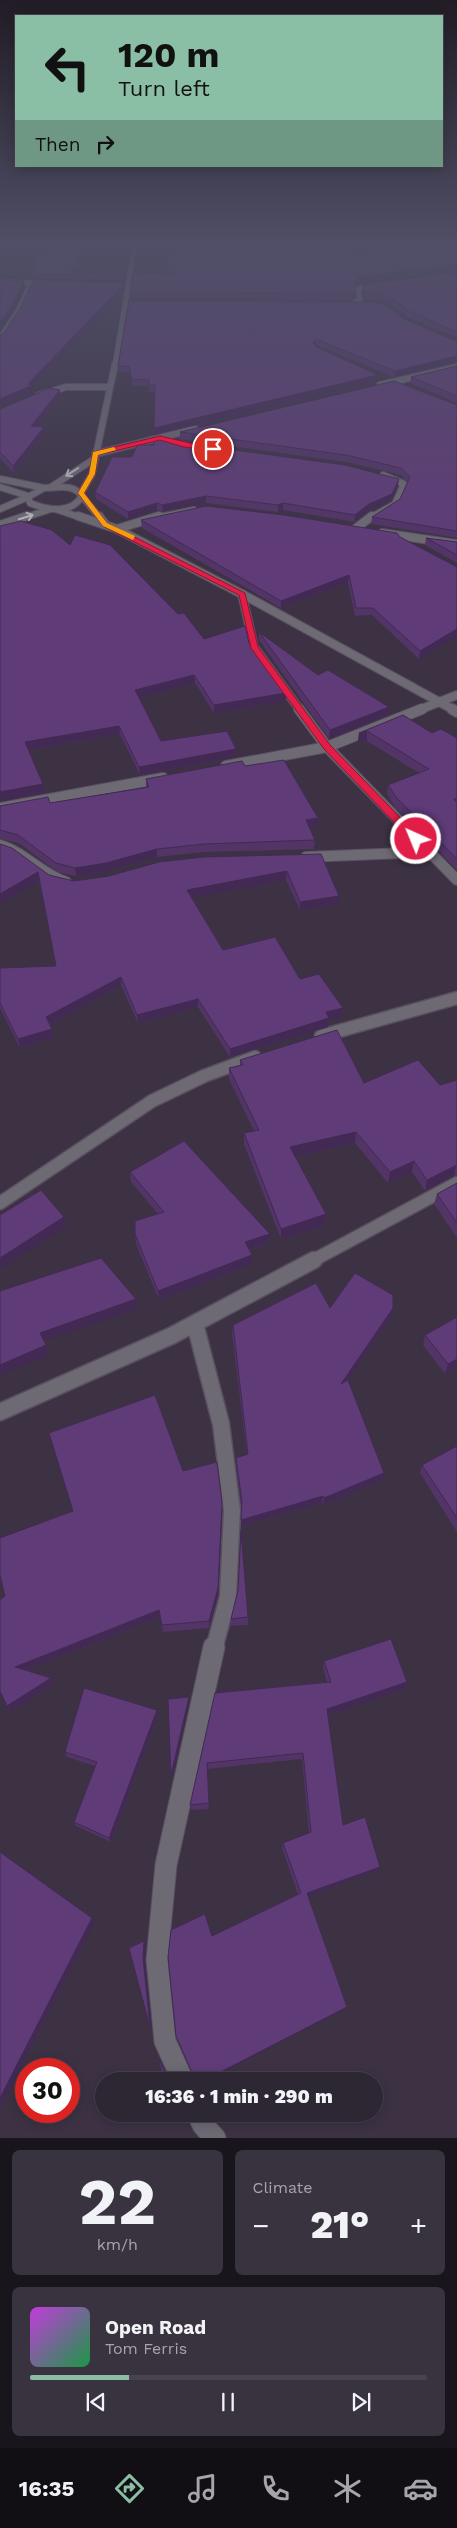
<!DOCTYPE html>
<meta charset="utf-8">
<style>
body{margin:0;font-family:"Work Sans",sans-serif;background:#39323f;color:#f1f3f6;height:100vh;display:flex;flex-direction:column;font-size:19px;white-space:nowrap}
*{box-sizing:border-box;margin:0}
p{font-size:16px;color:#a7a5ac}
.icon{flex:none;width:28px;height:28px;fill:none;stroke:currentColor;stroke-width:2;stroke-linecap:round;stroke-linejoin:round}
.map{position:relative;height:2138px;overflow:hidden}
.side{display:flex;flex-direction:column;gap:12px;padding:12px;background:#19151c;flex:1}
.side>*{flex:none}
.hud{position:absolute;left:15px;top:15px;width:428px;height:152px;border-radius:0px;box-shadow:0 2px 12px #0003,0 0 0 1px #48434e;background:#8abfa5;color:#111;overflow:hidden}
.speed{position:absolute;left:15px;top:2058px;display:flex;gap:10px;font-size:25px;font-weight:700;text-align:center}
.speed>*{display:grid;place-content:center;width:65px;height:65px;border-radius:50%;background:#2d2633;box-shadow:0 2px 12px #0003,0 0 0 1px #48434e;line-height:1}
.speed .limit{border:8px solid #d22;background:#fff;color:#111}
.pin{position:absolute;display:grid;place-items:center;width:42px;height:42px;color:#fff;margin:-21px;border:2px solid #fff;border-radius:50%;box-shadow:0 1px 5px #0007}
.me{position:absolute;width:55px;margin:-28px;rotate:316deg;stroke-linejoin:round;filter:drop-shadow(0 0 4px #0008)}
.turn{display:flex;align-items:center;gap:18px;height:105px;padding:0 20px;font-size:22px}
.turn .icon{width:65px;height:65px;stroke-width:2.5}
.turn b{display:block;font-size:35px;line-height:42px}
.then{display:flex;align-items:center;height:48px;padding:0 20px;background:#0003;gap:10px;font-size:19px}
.big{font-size:38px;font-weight:800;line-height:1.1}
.side .card{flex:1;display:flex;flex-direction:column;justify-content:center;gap:8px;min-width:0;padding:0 18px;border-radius:8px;background:#39323f}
.side .dial{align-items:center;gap:0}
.dial b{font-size:65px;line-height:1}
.song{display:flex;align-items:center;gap:15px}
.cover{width:60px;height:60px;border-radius:8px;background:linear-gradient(135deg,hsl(290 70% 55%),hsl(140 70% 35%))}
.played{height:5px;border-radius:2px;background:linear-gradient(90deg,#8abfa5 25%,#48434e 25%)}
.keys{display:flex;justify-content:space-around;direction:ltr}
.heat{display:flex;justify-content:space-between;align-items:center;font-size:28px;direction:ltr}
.side .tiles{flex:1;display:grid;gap:12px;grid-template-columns:1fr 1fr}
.card:last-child{grid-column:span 2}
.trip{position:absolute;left:95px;top:2072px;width:288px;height:50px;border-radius:25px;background:#2d2633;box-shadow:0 2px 12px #0003,0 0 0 1px #48434e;font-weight:800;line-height:50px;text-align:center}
.menu{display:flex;height:80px;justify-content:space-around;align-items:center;background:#120f14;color:#a7a5ac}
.menu .icon{width:35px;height:35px}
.menu .selected{color:#8abfa5}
.menu b{font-size:22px;color:#f1f3f6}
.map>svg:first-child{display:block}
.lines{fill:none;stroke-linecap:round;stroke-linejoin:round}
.minor-far6-casing{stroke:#594f60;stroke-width:6}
.minor-far5-casing{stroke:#594f60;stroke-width:8}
.minor-far4-casing{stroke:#594f60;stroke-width:10}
.minor-far3-casing{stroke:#594f60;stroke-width:12}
.minor-far2-casing{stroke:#594f60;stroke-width:15}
.minor-far1-casing{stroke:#594f60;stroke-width:19}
.minor-casing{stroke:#594f60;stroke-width:23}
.minor-far6{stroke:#6e6a73;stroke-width:5}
.minor-far5{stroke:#6e6a73;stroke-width:6}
.minor-far4{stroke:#6e6a73;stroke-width:8}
.minor-far3{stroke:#6e6a73;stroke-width:10}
.minor-far2{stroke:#6e6a73;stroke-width:12}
.minor-far1{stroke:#6e6a73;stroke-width:16}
.minor{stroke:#6e6a73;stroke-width:21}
.wall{fill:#523467}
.shaded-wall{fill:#422a54}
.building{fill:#5f3c78;stroke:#422a54}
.oneway{stroke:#bbb6c0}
.route{fill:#e11d48;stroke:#92132f}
.slow{fill:#f59e0b}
</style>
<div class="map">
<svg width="457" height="2138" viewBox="0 0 457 2138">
<rect width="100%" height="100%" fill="#3c3244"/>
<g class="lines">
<defs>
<g id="minor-far6">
<polyline points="0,282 48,283"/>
<polyline points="355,302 360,299 358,289 379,285"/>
<polyline points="0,338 18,311 31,283"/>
<polyline points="115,365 135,244"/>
</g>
<g id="minor-far5">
<polyline points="380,385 457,367"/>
<polyline points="39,395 66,387 110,387"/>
<polyline points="95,454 195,429"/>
<polyline points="0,479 44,488"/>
<polyline points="0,487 28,496"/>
<polyline points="51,487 94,459"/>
<path d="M44 488C57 488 73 483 82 496 71 515 47 510 30 503L28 497Z"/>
<polyline points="81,493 92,474 115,364"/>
<polyline points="82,496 100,518"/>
<polyline points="0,509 28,497"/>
<polyline points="55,509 82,518"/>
<polyline points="23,518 48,510"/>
<polyline points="155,518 194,510"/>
<polyline points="370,518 395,504 404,484 383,475"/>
</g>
<g id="minor-far4">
<polyline points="78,516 117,529 242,594 454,710"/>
<polyline points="99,516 105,524"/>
<polyline points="0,525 27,516"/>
<polyline points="117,529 159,516"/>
<polyline points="355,529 372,516"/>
<polyline points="382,533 457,544"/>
<polyline points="242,594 254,647 300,710"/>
<polyline points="419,710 457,695"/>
</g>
<g id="minor-far3">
<polyline points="299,709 327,747 457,880"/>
<polyline points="452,709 457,712"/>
<polyline points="226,766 327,747 422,709"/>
<polyline points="0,808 163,778"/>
<path d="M0 845C26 853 41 874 66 882"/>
<polyline points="306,857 428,852"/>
</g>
<g id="minor-far2">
<polyline points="321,1036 457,998"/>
<polyline points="0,1203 152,1101 204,1076 255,1057"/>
<polyline points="312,1261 457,1183"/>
</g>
<g id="minor-far1">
<polyline points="195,1324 221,1424 232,1510 228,1597 214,1649"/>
<polyline points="0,1412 171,1336 314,1260"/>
</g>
<g id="minor">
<polyline points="183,2081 165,2041 157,1960 166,1865 214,1647"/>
<polyline points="198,2114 203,2125 215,2138"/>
</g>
</defs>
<use href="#minor-far6" class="minor-far6-casing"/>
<use href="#minor-far5" class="minor-far5-casing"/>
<use href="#minor-far4" class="minor-far4-casing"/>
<use href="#minor-far3" class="minor-far3-casing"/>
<use href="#minor-far2" class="minor-far2-casing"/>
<use href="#minor-far1" class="minor-far1-casing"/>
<use href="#minor" class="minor-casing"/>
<use href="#minor-far6" class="minor-far6"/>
<use href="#minor-far5" class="minor-far5"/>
<use href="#minor-far4" class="minor-far4"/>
<use href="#minor-far3" class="minor-far3"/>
<use href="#minor-far2" class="minor-far2"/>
<use href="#minor-far1" class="minor-far1"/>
<use href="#minor" class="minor"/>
</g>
<g class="wall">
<polygon points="49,244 91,244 73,273 123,274 124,279 29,278 29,274"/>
<polygon points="344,244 371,244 358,248"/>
<polygon points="457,244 457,269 359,283 355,286 355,297 352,299 131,298 130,292 170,274 167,269 167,264 359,252"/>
<polygon points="457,272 457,338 407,317 391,304 377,299 364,299 363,291 363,285"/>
<polygon points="404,319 456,341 457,340 457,363 456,362 394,377 316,345 315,346 316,347 378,375 378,381 154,435 155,391 149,392 149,386 132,386 130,372 118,372 118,366"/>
<polygon points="457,366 457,403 410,383 411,377"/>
<polygon points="60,390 60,396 37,427 44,427 45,434 14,473 0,458 0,409"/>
<polygon points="457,405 457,538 371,524 372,517 400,499 407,483 401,475 346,462 180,439 180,432"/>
<polygon points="183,443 398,485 391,500 369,511 355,522 283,510 278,512 206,503 163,511 157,510 128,519 96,499 95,492 132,457 154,445"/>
<polygon points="141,520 400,537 457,567 419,659 372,615 355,616 348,583 281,608 142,528"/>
<polygon points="426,538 457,542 457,563 425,545"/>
<polygon points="70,545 178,614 204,639 249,643 286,701 214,713 195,683 139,697 161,741 236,749 236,757 140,775 120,734 28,750 43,784 44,793 0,801"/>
<polygon points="259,632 318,675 389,707 388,715 329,739 259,640"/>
<polygon points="403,715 432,733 457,738 457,870 395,807 387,794 388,785 419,773 367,741 358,742 359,733"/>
<polygon points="245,766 317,827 309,828 315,840 314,849 204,852 157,857 107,871 76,876 57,872 19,843 0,839 0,806 50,803 146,787 146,779"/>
<polygon points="0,844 49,875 74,881 321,854 339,896 339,904 300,910 286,880 191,898 223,950 300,979 343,1008 342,1017 329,1020 328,1027 230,1057 198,1007 138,1023 121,985 49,1025 53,1037 20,1048 0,1008 0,968 56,966 39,881"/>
<polygon points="240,1060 364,1083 440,1085 457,1080 457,1176 454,1176 425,1191 412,1172 388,1183 355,1143 295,1157 326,1214 325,1225 281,1239 244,1144 244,1133 254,1131 229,1079 229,1068 240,1065"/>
<polygon points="130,1172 269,1243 249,1250 252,1264 159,1300 136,1244 135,1234 158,1214 131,1182"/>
<polygon points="457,1183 457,1238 434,1204 437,1194"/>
<polygon points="330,1308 392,1316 348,1380 383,1480 323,1505 322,1503 241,1526 242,1508 236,1465 236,1458 247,1455 232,1333 233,1325"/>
<polygon points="425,1335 457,1367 445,1374 423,1345"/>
<polygon points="49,1433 183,1471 222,1502 218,1595 209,1628 163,1632 160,1617 26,1670 51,1678 54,1684 10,1712 7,1706 5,1596 73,1511"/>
<polygon points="457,1446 457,1532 420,1473 422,1465"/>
<polygon points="248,1617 248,1625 230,1626 231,1619"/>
<polygon points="324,1661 404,1689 328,1715 343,1825 380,1867 377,1871 308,1896 345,2009 212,1936 298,1894 282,1848 283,1843 309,1833 302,1759 207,1769 209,1809 191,1810 190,1805 215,1693 327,1682 323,1668"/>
<polygon points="157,1710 158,1715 111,1842 76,1826 74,1822 95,1766 67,1757 65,1752"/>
</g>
<g class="shaded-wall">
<polygon points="88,244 91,244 72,274 70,273"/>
<polygon points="358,244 371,244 358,248"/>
<polygon points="457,264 457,269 359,283 354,287 354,282 360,277"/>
<polygon points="24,281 24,287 14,309 0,330 0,323"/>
<polygon points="123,283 123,292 33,386 34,391 0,406 0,399 28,384"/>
<polygon points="356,291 355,297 352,299 353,293"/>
<polygon points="316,339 316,345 313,349 313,343"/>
<polygon points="457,356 456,362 394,377 395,371"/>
<polygon points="378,375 378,381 154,435 154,428"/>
<polygon points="60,390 60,396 32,433 31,426"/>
<polygon points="44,427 45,434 14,473 13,466"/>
<polygon points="399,479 398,485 391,500 369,511 355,522 355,515 369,504"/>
<polygon points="206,496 206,503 163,511 162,505"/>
<polygon points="157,503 157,510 128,519 128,512"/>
<polygon points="283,503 283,510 278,512 278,505"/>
<polygon points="349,575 348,583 281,608 281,601"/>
<polygon points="457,629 457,636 419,659 420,651"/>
<polygon points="194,675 195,683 136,698 135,690"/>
<polygon points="286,693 286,701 214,713 214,705"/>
<polygon points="389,707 388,715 329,739 330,730"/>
<polygon points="119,726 120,734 26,750 25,742"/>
<polygon points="367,731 367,741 358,742 359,733"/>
<polygon points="236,749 236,757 140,775 139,767"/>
<polygon points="43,784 44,793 0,801 0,792"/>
<polygon points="318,818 317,827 305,829 306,820"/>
<polygon points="157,849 157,857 107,871 76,876 75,868"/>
<polygon points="287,871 286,880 187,899 187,890"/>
<polygon points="38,872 39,881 0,904 0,894"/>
<polygon points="339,896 339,904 300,910 300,902"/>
<polygon points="121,977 121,985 47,1026 46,1017"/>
<polygon points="198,999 198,1007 138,1023 137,1015"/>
<polygon points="343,1008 342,1017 329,1020 328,1027 230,1057 230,1049 326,1012"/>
<polygon points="52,1029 53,1037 20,1048 18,1039"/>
<polygon points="356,1132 355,1143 289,1158 290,1147"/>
<polygon points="414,1161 412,1172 388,1183 390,1172"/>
<polygon points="456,1165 454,1176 425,1191 427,1180"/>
<polygon points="326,1214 325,1225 281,1239 281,1229"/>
<polygon points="64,1217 66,1227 0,1269 0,1258"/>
<polygon points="270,1234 269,1243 244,1251 245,1242"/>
<polygon points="252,1255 252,1264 159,1300 158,1291"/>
<polygon points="136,1299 137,1309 42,1342 40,1333"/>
<polygon points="393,1308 392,1316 340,1392 341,1384"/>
<polygon points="46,1345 48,1355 0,1375 0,1365"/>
<polygon points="457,1359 457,1367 445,1374 448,1364"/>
<polygon points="384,1473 383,1480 323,1505 324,1498"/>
<polygon points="323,1496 322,1503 241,1526 241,1520"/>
<polygon points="222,1502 218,1595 209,1628 209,1621"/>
<polygon points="159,1610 160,1617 18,1673 15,1667"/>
<polygon points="51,1678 54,1684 10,1712 7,1706"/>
<polygon points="407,1682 404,1689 326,1716 327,1709"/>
<polygon points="189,1697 189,1703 172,1780 171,1775"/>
<polygon points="157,1710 158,1715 111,1842 109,1838"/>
<polygon points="380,1867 377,1871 306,1897 307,1893"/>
<polygon points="92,1918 95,1922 2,2104 0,2104 0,2098"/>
<polygon points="144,1941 146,1945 145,1961 152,2029 150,2027 143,1958"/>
<polygon points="347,2007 345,2009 205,2081 203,2081"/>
<polygon points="158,2057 160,2059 170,2081 169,2081"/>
</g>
<g class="building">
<polygon points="49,244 88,244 70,273 123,274 29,274"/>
<polygon points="172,244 333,244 359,252 383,244 457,244 457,264 360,277 354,282 356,291 353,293 130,292 133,273 173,274 167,264"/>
<polygon points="457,272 457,332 408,311 392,298 378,293 365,293 363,285"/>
<polygon points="0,280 24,281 13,303 0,323"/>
<polygon points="33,281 123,283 122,286 28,384 33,385 0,399 0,335 3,334 21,307"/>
<polygon points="129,301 376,302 388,306 404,319 456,341 457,340 457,356 395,371 316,339 313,343 316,347 378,375 154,428 155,385 149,385 149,379 132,380 129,366 118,366"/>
<polygon points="457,366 457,396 411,377"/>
<polygon points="394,381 457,405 457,531 372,517 400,499 410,477 401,468 346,455 180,432"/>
<polygon points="50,388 60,390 31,426 44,427 13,466 0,452 0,409"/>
<polygon points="161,437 183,443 345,465 399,479 392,494 369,504 355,515 283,503 278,505 206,496 162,505 157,503 128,512 95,492 112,457 132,457 137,445 154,445 154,438"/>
<polygon points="206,506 284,515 397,533 400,537 457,567 457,629 420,651 373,608 356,608 349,575 281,601 141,520"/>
<polygon points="21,521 52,530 70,545 75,535 110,545 178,614 184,613 204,639 245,626 249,643 286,693 214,705 194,675 135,690 161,741 227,731 236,749 139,767 119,726 25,742 43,784 0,792 0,526"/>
<polygon points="426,538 457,542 457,555"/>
<polygon points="259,632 318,675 328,670 389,707 330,730"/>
<polygon points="403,715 432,733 441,729 457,738 457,798 454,799 457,803 457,859 396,797 388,785 429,769 367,731 359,733"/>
<polygon points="284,760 318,818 306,820 315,840 204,844 157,849 106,863 75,868 56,863 18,835 0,830 0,806 48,797 50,803 149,787 146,779 242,761 245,766"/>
<polygon points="0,844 12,848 49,875 74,881 109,876 159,862 204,857 321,854 339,896 300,902 287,871 187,890 223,950 275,937 300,979 319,974 343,1008 326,1012 329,1018 230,1049 198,999 137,1015 121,977 46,1017 52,1029 18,1039 0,1003 0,968 56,966 38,872 0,894"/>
<polygon points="337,1030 364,1083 418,1060 440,1085 457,1080 457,1165 427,1180 414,1161 390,1172 356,1132 290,1147 326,1214 281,1229 244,1133 259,1130 229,1068 243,1065 240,1060"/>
<polygon points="184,1141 270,1234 245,1242 252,1255 158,1291 135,1234 135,1221 164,1212 130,1172"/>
<polygon points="457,1183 457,1223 437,1194"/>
<polygon points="41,1190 64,1217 0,1258 0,1215"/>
<polygon points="101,1258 136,1299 40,1333 46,1345 0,1365 0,1291"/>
<polygon points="355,1273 393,1295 393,1308 341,1384 348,1380 384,1473 324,1498 323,1496 241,1520 242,1502 236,1458 248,1454 233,1325 316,1283 330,1308"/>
<polygon points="457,1317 457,1359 448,1364 425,1335"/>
<polygon points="155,1395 183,1471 217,1462 222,1502 218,1588 209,1621 162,1625 159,1610 15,1667 51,1678 7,1706 0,1691 0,1600 5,1596 0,1575 0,1538 73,1511 49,1433"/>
<polygon points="457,1446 457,1518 422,1465"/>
<polygon points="241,1531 248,1617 231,1619 238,1590"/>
<polygon points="391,1639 407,1682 327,1709 343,1825 365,1817 380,1867 307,1893 347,2007 203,2081 193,2081 193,2075 176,2036 168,1957 171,1930 205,1914 212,1936 301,1893 283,1843 311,1832 303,1753 207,1763 209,1803 190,1805 215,1693 331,1682 324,1661"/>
<polygon points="84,1688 157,1710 109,1838 74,1822 97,1762 65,1752"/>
<polygon points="189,1697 171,1775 168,1699"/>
<polygon points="0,1852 92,1918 0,2098"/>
<polygon points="144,1941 143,1958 150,2027 129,1948"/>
<polygon points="158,2057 169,2081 164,2081"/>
</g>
<defs><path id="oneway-shaft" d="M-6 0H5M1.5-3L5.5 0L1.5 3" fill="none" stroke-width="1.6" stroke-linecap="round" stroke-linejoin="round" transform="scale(1.25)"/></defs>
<g class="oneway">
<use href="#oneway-shaft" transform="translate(72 472) rotate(148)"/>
<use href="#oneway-shaft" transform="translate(26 517) rotate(-17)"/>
</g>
<linearGradient id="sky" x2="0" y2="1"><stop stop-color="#211c25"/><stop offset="0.45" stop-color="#504f67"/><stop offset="1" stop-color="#504f67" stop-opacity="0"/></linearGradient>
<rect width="457" height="543" fill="url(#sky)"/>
<polygon class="route" points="160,436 216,449 213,451 184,447 160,440 98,455 95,474 84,493 107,523 245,593 258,647 330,745 419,837 419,841 412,841 324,749 251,648 239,595 103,526 78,493 89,474 93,452"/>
<polygon class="slow" points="114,447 116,450 98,455 95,474 84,493 107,523 135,536 133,540 103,526 78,493 89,474 93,452"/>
</svg>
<div class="speed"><div class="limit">30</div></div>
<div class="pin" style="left:213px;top:449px;background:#d93025"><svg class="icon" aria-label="arrive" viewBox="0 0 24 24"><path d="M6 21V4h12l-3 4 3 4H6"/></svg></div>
<svg class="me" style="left:416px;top:839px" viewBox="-20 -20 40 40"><circle r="17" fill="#e11d48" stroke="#fff" stroke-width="3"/><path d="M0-11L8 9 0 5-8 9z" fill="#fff"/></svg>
<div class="trip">16:36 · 1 min · 290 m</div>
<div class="hud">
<div class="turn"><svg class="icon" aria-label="left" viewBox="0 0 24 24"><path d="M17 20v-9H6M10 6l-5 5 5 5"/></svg><div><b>120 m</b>Turn left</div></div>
<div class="then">Then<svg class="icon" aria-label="right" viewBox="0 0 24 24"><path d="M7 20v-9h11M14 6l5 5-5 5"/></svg></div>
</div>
</div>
<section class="side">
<div class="tiles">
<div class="card dial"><b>22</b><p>km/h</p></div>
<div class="card"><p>Climate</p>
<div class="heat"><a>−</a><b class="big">21°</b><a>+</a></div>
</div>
<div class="card">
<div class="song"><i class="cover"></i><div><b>Open Road</b><p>Tom Ferris</p></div></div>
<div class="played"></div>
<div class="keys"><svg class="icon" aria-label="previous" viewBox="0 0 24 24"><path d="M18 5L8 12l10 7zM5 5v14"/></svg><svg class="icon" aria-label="pause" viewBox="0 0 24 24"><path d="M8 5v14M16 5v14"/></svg><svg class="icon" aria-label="next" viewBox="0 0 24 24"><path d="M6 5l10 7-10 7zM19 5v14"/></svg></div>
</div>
</div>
</section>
<nav class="menu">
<b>16:35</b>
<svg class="icon selected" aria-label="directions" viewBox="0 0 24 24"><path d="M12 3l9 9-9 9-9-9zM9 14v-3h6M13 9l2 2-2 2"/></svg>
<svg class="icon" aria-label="music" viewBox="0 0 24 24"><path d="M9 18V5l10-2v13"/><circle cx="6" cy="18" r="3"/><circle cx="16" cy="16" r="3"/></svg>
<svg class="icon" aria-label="phone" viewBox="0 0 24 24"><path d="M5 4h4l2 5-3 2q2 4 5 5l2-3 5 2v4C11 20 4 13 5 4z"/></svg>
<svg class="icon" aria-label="climate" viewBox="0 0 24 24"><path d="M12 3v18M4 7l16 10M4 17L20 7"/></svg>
<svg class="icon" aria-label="car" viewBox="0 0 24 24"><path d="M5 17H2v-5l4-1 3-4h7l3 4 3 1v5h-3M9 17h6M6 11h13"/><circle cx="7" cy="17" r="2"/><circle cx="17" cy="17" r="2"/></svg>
</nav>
